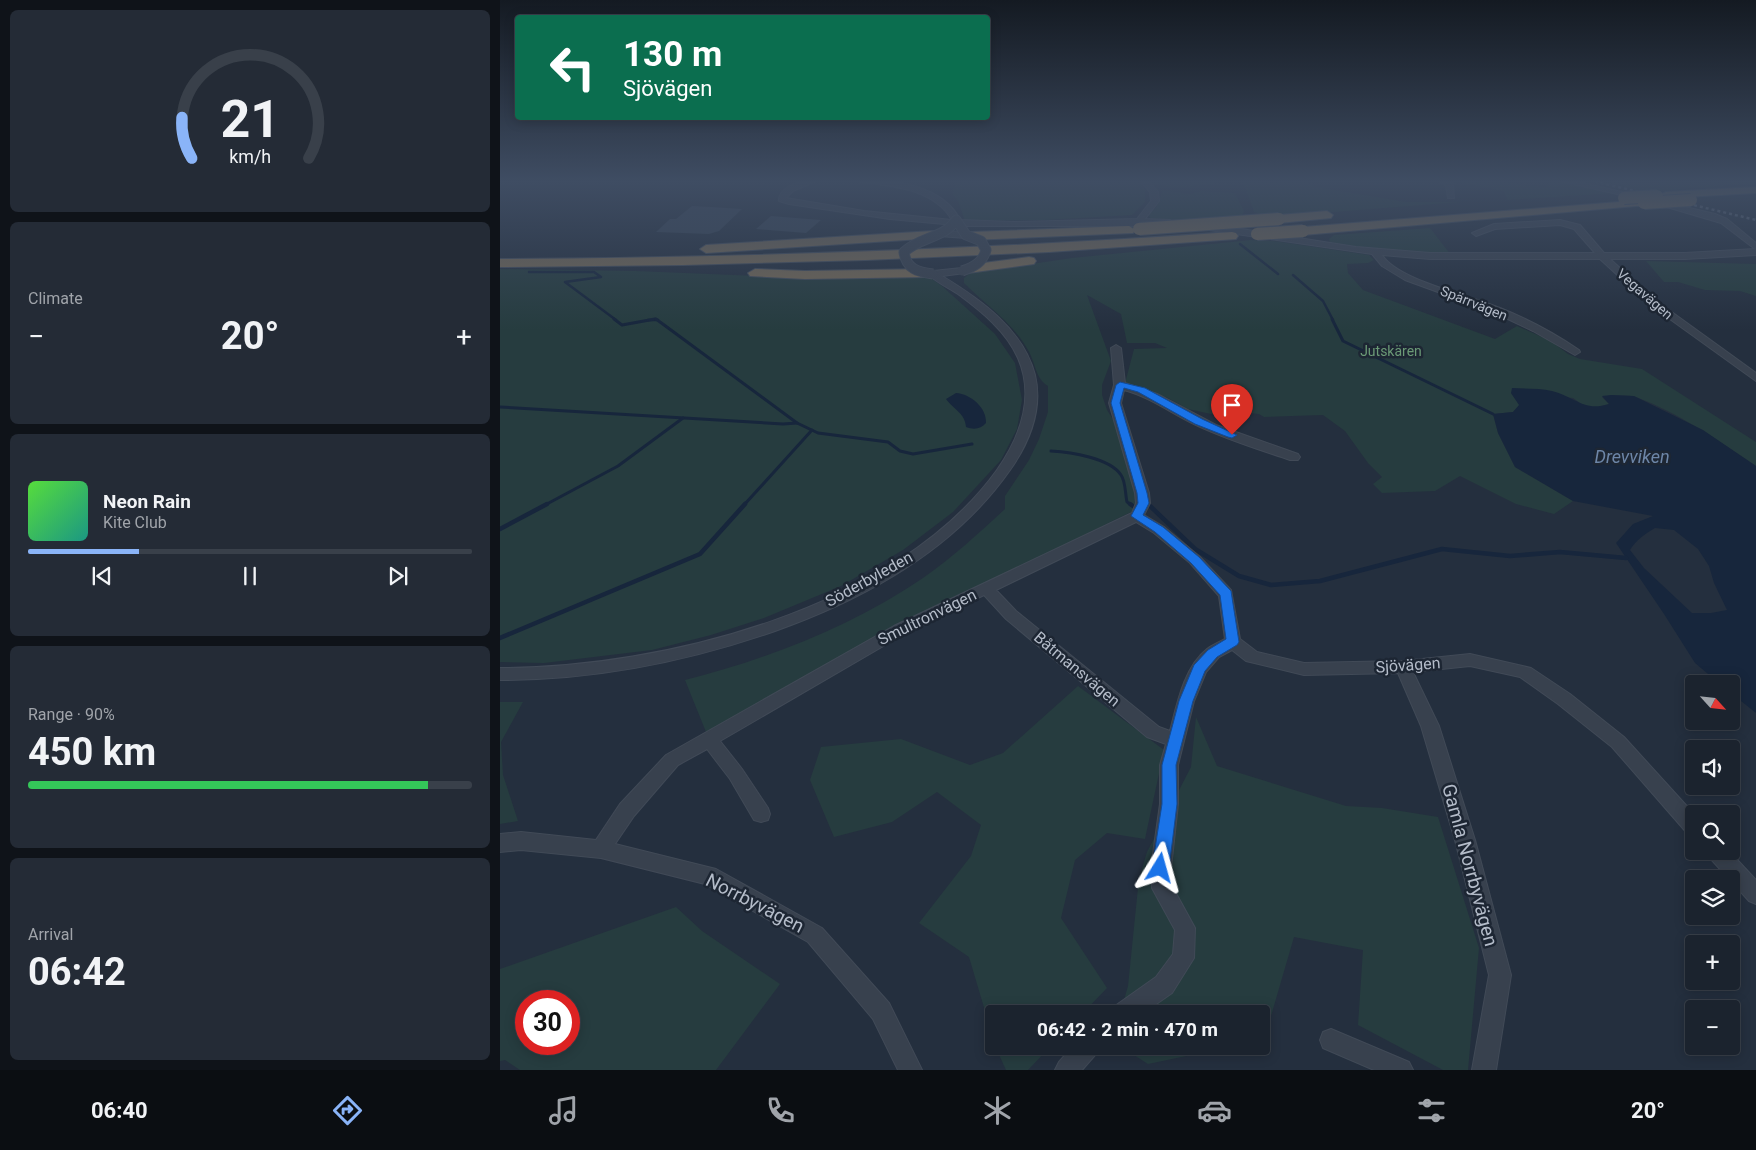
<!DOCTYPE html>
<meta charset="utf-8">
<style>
body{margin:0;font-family:Roboto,sans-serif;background:#242b36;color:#f1f3f6;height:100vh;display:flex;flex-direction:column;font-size:19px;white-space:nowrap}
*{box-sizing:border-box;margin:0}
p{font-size:16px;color:#a0a4aa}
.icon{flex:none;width:28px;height:28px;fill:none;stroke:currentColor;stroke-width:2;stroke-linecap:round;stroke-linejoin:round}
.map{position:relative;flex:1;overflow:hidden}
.drawer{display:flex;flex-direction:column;gap:10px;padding:10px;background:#0f1319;width:500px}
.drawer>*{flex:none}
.top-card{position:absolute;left:15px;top:15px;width:475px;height:105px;border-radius:5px;box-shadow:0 2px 12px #0003,0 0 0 1px #39404a;background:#0b6e4f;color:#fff;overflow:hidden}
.needle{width:32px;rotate:117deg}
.fabs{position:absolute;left:1185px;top:675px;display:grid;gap:10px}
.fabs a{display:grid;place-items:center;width:55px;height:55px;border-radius:5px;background:#1b232e;box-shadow:0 2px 12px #0003,0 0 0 1px #39404a;font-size:25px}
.speed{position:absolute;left:15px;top:990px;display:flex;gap:10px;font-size:25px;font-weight:700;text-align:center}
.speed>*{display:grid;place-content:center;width:65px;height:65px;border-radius:50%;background:#1b232e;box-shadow:0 2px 12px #0003,0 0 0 1px #39404a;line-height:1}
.speed .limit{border:8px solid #d22;background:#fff;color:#111}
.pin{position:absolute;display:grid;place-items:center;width:42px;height:42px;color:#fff;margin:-51px -21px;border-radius:50% 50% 50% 0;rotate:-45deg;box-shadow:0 0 5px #0007}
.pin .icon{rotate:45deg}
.me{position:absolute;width:55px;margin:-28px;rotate:8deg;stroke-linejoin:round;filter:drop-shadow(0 0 4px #0008)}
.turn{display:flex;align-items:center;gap:18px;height:105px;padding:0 25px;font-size:22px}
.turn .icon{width:65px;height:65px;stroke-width:2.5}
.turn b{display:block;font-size:35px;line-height:42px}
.big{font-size:38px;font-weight:700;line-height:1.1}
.drawer .tile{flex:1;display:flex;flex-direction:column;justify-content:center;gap:8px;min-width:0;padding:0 18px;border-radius:8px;background:#242b36}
.drawer .dial{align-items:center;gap:0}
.dial svg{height:130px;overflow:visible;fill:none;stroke:#39404a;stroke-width:7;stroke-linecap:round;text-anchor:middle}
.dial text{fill:#f1f3f6;stroke:none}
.song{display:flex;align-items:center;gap:15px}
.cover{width:60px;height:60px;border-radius:8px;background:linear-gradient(135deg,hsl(110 70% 55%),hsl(170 70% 35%))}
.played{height:5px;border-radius:2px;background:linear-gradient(90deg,#8ab4f8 25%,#39404a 25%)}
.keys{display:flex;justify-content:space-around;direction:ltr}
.heat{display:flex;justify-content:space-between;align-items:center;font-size:28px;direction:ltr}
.charge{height:8px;border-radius:4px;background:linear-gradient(90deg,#34c759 90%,#39404a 0)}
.trip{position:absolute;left:485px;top:1005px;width:285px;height:50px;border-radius:5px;background:#1b232e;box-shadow:0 2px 12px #0003,0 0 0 1px #39404a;font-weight:700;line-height:50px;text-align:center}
.tabs{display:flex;height:80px;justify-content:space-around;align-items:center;background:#0b0e12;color:#a0a4aa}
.tabs .icon{width:35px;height:35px}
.tabs .on{color:#8ab4f8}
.tabs b{font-size:22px;color:#f1f3f6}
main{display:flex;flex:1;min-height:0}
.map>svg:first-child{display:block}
.green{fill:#263c3f;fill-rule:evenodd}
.water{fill:#17263c;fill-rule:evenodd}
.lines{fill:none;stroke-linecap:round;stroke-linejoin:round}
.stream-far2{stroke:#17263c;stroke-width:2.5}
.stream-far1{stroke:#17263c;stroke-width:3}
.stream{stroke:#17263c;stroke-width:4.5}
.building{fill:#364354}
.minor-casing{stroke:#414a57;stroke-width:2}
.highway-casing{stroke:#434c59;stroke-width:2}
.minor{fill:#38414e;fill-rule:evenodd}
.highway{fill:#746855;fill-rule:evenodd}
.rail{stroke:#5a6575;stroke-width:2.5;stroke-dasharray:3 3;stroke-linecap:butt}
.minor-bridge-casing{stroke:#414a57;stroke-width:11;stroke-linecap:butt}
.highway-bridge-casing{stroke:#434c59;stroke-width:14;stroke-linecap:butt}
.minor-bridge{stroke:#38414e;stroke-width:9}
.highway-bridge{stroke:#746855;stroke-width:12}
.route{fill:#1a73e8;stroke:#114b97}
.labels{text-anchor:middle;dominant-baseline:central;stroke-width:5;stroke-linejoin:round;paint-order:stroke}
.far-street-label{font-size:14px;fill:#b4bcc9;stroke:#1d2633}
.far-park-label{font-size:14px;fill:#6b9a76;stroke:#1d2633}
.street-label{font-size:16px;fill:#b4bcc9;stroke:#1d2633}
.water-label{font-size:18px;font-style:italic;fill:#6d86a8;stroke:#1d2633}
.near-street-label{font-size:19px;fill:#b4bcc9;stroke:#1d2633}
</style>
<main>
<section class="drawer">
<div class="tile dial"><svg viewBox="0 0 100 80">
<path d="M14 69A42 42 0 1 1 86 69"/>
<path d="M14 69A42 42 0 0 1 8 44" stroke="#8ab4f8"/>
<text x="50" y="56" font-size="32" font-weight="700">21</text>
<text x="50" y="72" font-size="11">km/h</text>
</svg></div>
<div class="tile"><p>Climate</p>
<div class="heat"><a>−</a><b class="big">20°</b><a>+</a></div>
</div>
<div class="tile">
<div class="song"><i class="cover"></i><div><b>Neon Rain</b><p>Kite Club</p></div></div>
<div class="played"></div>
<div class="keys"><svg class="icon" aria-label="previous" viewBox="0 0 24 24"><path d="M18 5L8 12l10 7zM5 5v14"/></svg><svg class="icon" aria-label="pause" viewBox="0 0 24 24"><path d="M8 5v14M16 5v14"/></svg><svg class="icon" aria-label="next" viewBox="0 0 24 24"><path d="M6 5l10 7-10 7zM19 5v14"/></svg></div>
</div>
<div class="tile"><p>Range · 90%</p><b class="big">450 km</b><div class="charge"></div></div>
<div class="tile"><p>Arrival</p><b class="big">06:42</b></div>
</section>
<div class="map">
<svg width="1256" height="1070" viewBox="0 0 1256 1070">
<rect width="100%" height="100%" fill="#242f3e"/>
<g class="green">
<polygon points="455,180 638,180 645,190 645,202 632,215 545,220 465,221 458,201 453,195"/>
<path d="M648 180H716V183L712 184C693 186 665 191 648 180Z"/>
<polygon points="740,180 802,180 816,187 906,202 960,202 771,217 754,212 747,192"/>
<polygon points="949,180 997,180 1027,186 1047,187 1050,180 1093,187 1115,193 1008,200 1003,191"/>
<polygon points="1168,180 1189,180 1195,183 1256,180 1256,183 1143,192 1110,182 1156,183"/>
<polygon points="663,190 689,194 701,191 735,193 744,211 740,220 698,223 651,218 648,215 656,208"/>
<polygon points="930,228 951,255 877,250 830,242 829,239 834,235"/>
<path d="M751 240 774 241 869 255 874 260 868 263 847 264 848 273 863 290 995 339 1017 326 1051 341 1068 354 1080 359 1142 369 1256 442V466C1219 441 1179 413 1136 397 1129 395 1110 395 1102 397L1109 404 1098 407H1086L1073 398 1011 393 1020 405 1013 412 993 414 998 433 1015 467 1073 501 1054 514 1016 504 960 476 935 491 882 493 873 484 882 477 868 463 845 431 823 415 764 417 759 414 728 411 725 417 688 409 666 397 623 391 634 349 667 348 655 343H627L621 314 587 295 611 361 602 385V395L607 410 614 421 637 493 639 502 633 511 370 640 206 732 185 680C268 659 353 626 423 578 453 557 479 533 505 509V496L529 460 539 439 548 412V386C535 378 536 364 528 350 512 322 486 305 464 283V278L470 273 572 258Z"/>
<polygon points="1146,261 1256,264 1256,296 1240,291 1205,290 1178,282 1164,282"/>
<polygon points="0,269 136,271 334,279 423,277 432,279 442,286 495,334 515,363 522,400 517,429 501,460 453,512 403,550 341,586 264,618 211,635 152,650 44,663 0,662"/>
<polygon points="578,686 664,750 645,839 607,833 575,860 561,918 607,988 582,1014 494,1014 494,1041 469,957 419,923 471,856 481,825 437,792 392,822 334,837 310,780 321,747 401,739 470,765 503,753"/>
<polygon points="0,702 23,702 1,742 3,775 18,821 0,824"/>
<polygon points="696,717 717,766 846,806 882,808 938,817 979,948 968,1070 943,1070 858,1025 863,950 794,937 764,1040 761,1041 761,1014 620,1014 628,986 639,878 647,852 691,767"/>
<path d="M176 907 202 931 280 984 216 1070H20L5 1060 0 1061V969ZM26 1001H69V1044H26Z"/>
<polygon points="495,1046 551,1046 528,1070 506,1070"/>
<polygon points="620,1046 734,1046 648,1064"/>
</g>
<g class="water">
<path d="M1012 388C1025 389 1040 388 1052 391 1076 397 1083 412 1109 404L1102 396 1111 395 1134 396 1203 430 1256 466V713L1231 693V684H1220L1195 663 1164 614 1116 543 1133 524 1153 516 1073 501 1015 467 998 433 993 414 1013 412 1019 405 1011 393ZM1155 528 1174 530 1198 549 1209 566 1214 583 1227 610 1211 613H1192L1144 568 1130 550C1136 540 1145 534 1155 528Z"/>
<path d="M456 393C471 394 487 408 486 423 481 429 474 430 466 427 465 413 454 410 446 399Z"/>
</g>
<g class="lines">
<g class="stream-far2">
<polyline points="740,244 778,274"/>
<polyline points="29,272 94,272 101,277 65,282 116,320"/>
<polyline points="793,275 823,301 833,320"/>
<polyline points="148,320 158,320"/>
</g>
<g class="stream-far1">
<polyline points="114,319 122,325 155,319"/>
<polyline points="156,319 297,423 318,433 388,442 400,451 413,454 472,444"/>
<polyline points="832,319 843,341 993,414"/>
<polyline points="0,407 283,424 297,423"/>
<path d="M551 451C570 452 610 458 621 475 626 482 625 494 627 502L632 505"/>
<polyline points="45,505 118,466 183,418"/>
<polyline points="244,505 312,430"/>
</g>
<g class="stream">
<polyline points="630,504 633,506"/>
<polyline points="650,506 695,549 739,576 771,585 820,581 942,549 1010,556 1060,552 1126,558"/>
<polyline points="0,529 47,504"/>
<polyline points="0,638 200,554 245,504"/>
</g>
</g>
<g class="building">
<polygon points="192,206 211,207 242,209 219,231 209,234 156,232 170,219 176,219"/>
<polygon points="271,216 321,220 306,233 256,229"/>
</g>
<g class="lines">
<defs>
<g id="minor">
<path d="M307 180H318L293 191 286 198 364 211 452 220C434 189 393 186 361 182L357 180C392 178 444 186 460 220L513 222 637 219 651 201 650 192 640 180H648L658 192 659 201 645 219 670 220 674 223 670 226H466L390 219 289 204 279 201C278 188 296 183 307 180Z"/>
<polygon points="938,180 947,180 953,183 954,198 948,198 946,186"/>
<polygon points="1056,180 1070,180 1143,197 1139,199"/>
<path d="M1160 201 1215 214 1227 219 1256 243V255L1185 259H1110L1155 300 1256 373V381L1149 304 1100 259H930L882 255C899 281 970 295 1000 308 1028 319 1054 333 1079 350L1080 352 1075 355 1033 331 993 312 905 280 882 266 872 254 709 230 705 227 709 224 856 247 930 253H1095L1074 229 1060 225 995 229 976 236 972 233 994 224 1060 220 1080 225 1104 253H1185L1255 249 1221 223 1160 205Z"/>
<polygon points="442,231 466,232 470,235 466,238 439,236 439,232"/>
<path d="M462 268 467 271 465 273 442 276C480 299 523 329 535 375 543 409 529 443 510 470 454 550 365 599 275 631 186 662 94 680 0 680V668C163 668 397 609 497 470 520 437 535 397 518 358 506 331 481 311 458 294 449 288 436 282 428 274L433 271Z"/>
<path d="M616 345 621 348 625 383 657 394 716 425 798 454 800 457 798 460H790C758 449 725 439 694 424 671 413 650 397 624 390L621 403 649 493 650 503 644 515 664 527 700 557 731 590 740 639 757 652 804 663 903 661 970 654 1031 668 1070 694 1124 737 1194 814V835L1187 833 1112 747 1058 704 1020 677 970 666 913 672 939 726 975 840 1011 975 996 1070H972L989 975 955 840 921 726 898 673 804 675 746 661 732 650 719 657 706 672 694 701 678 765V804L671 868 672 886 695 928 694 958 672 993 642 1014H612L615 1006 656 977 673 954 675 930 652 888 651 868 660 804V765L666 744 647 737 506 619 484 595 404 634 220 741 242 769 268 808 270 814 268 820 261 822 254 820 230 779 207 749 178 765 134 816 115 844 216 869 322 928 389 1003 422 1070H398L373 1019 308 942 205 884 101 858 21 850 0 852V834L21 832 96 840 120 804 166 755 394 626 632 513 636 503 635 493 609 403 614 385 611 348ZM636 522 654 533 690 563 719 596 725 639C719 642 712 645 707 649 684 667 677 704 670 731L659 727 516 611 496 590Z"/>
<polygon points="1206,851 1229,851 1256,880 1256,904 1249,901 1231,881 1231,879 1229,879 1209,857"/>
<polygon points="831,1029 909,1062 913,1070 874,1070 823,1048 820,1040 823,1032"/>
<polygon points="573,1046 599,1046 596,1054 582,1070 555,1070 559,1062"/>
</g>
<g id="highway">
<polygon points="1256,187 1256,193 1166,198 1160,195 1166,192"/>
<polygon points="1144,200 1148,201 1150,203 1148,205 803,235 797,231 803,227"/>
<polygon points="827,211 833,215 831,218 779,223 773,219 779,215"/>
<polygon points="629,226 635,230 633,233 471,240 465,236 471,232"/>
<polygon points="433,231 437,232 439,235 437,238 206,253 200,249 206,245"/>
<path d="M732 232 736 233 738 236 736 239 549 252 366 260 183 265 0 267V259C244 258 488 249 732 232Z"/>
<polygon points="529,257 534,258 536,261 534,264 468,273 461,269 468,265"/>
<polygon points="255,269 305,271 426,269 433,273 426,277 305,279 250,276 248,273"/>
</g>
</defs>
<use href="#minor" class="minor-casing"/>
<use href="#highway" class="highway-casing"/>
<use href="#minor" class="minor"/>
<use href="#highway" class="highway"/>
<polyline class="rail" points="1089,180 1256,220"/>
<defs>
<path id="minor-bridge" d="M433 274C418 272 406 269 404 252 419 237 445 238 456 220L466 235 481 241 486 250C483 262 474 267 462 271"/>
<g id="highway-bridge">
<polyline points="1124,198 1157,196"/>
<polyline points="1144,203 1191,200"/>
<polyline points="639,229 779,219"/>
<polyline points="757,234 803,231"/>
</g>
</defs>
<use href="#minor-bridge" class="minor-bridge-casing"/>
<use href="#highway-bridge" class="highway-bridge-casing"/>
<use href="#minor-bridge" class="minor-bridge"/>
<use href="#highway-bridge" class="highway-bridge"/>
</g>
<linearGradient id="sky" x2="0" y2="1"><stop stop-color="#141a22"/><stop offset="0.55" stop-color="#3f4d63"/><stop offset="1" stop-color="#3f4d63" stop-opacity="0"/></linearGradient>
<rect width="1256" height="330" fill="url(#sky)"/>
<polygon class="route" points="620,382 645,388 702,419 737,435 732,438 728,437 695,424 638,392 624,388 620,403 647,493 649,503 643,515 663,527 699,557 731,591 739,642 737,645 717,657 705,671 693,701 676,765 677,804 669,868 666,874 660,876 655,874 652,868 662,804 662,765 679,701 694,665 708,650 726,639 720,595 691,563 655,532 631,516 638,503 637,493 611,403 616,385"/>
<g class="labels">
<g class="far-street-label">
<text transform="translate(1145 294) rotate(41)">Vegavägen</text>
<text transform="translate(974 303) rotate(22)">Spärrvägen</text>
</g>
<g class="far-park-label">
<text x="891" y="351">Jutskären</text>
</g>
<g class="street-label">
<text transform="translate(369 579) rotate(-29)">Söderbyleden</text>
<text transform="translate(427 617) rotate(-26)">Smultronvägen</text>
<text transform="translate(908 665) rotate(-4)">Sjövägen</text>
<text transform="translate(577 669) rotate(40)">Båtmansvägen</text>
</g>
<g class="water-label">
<text x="1132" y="456">Drevviken</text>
</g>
<g class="near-street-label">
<text transform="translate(970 865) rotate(75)">Gamla Norrbyvägen</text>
<text transform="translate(255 903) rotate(27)">Norrbyvägen</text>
</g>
</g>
</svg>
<div class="fabs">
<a><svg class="needle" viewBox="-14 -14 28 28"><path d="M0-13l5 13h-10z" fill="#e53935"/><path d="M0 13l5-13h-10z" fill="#a0a4aa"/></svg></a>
<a><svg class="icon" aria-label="sound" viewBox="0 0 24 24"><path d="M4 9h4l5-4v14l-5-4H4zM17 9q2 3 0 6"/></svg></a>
<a><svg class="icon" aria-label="search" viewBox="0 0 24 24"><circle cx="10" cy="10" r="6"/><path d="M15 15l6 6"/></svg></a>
<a><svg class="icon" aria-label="layers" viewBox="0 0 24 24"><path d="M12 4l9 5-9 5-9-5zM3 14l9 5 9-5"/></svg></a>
<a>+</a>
<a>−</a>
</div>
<div class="speed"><div class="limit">30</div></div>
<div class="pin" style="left:732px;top:435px;background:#d93025"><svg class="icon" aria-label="arrive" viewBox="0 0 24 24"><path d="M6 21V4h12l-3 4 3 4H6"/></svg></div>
<svg class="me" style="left:660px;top:868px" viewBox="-20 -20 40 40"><path d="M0-17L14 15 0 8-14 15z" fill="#1a73e8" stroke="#fff" stroke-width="4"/></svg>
<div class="trip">06:42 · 2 min · 470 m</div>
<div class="top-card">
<div class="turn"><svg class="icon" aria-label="left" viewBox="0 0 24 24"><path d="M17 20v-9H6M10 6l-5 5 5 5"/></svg><div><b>130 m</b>Sjövägen</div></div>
</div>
</div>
</main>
<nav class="tabs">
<b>06:40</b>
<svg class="icon on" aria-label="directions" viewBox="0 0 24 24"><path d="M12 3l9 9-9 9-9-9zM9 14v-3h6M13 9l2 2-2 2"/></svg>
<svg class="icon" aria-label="music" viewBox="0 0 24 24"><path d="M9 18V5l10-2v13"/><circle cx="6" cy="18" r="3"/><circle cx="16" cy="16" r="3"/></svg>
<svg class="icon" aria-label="phone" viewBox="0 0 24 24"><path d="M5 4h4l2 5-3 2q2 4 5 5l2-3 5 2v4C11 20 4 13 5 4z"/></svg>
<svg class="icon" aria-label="climate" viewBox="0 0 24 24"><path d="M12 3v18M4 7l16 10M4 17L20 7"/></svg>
<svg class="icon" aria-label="car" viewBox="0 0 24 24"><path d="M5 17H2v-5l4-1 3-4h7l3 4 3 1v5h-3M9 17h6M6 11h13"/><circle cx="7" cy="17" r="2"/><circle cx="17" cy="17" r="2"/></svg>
<svg class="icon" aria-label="filters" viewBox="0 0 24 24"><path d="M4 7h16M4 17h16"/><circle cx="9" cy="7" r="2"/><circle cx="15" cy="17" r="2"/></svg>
<b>20°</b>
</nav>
